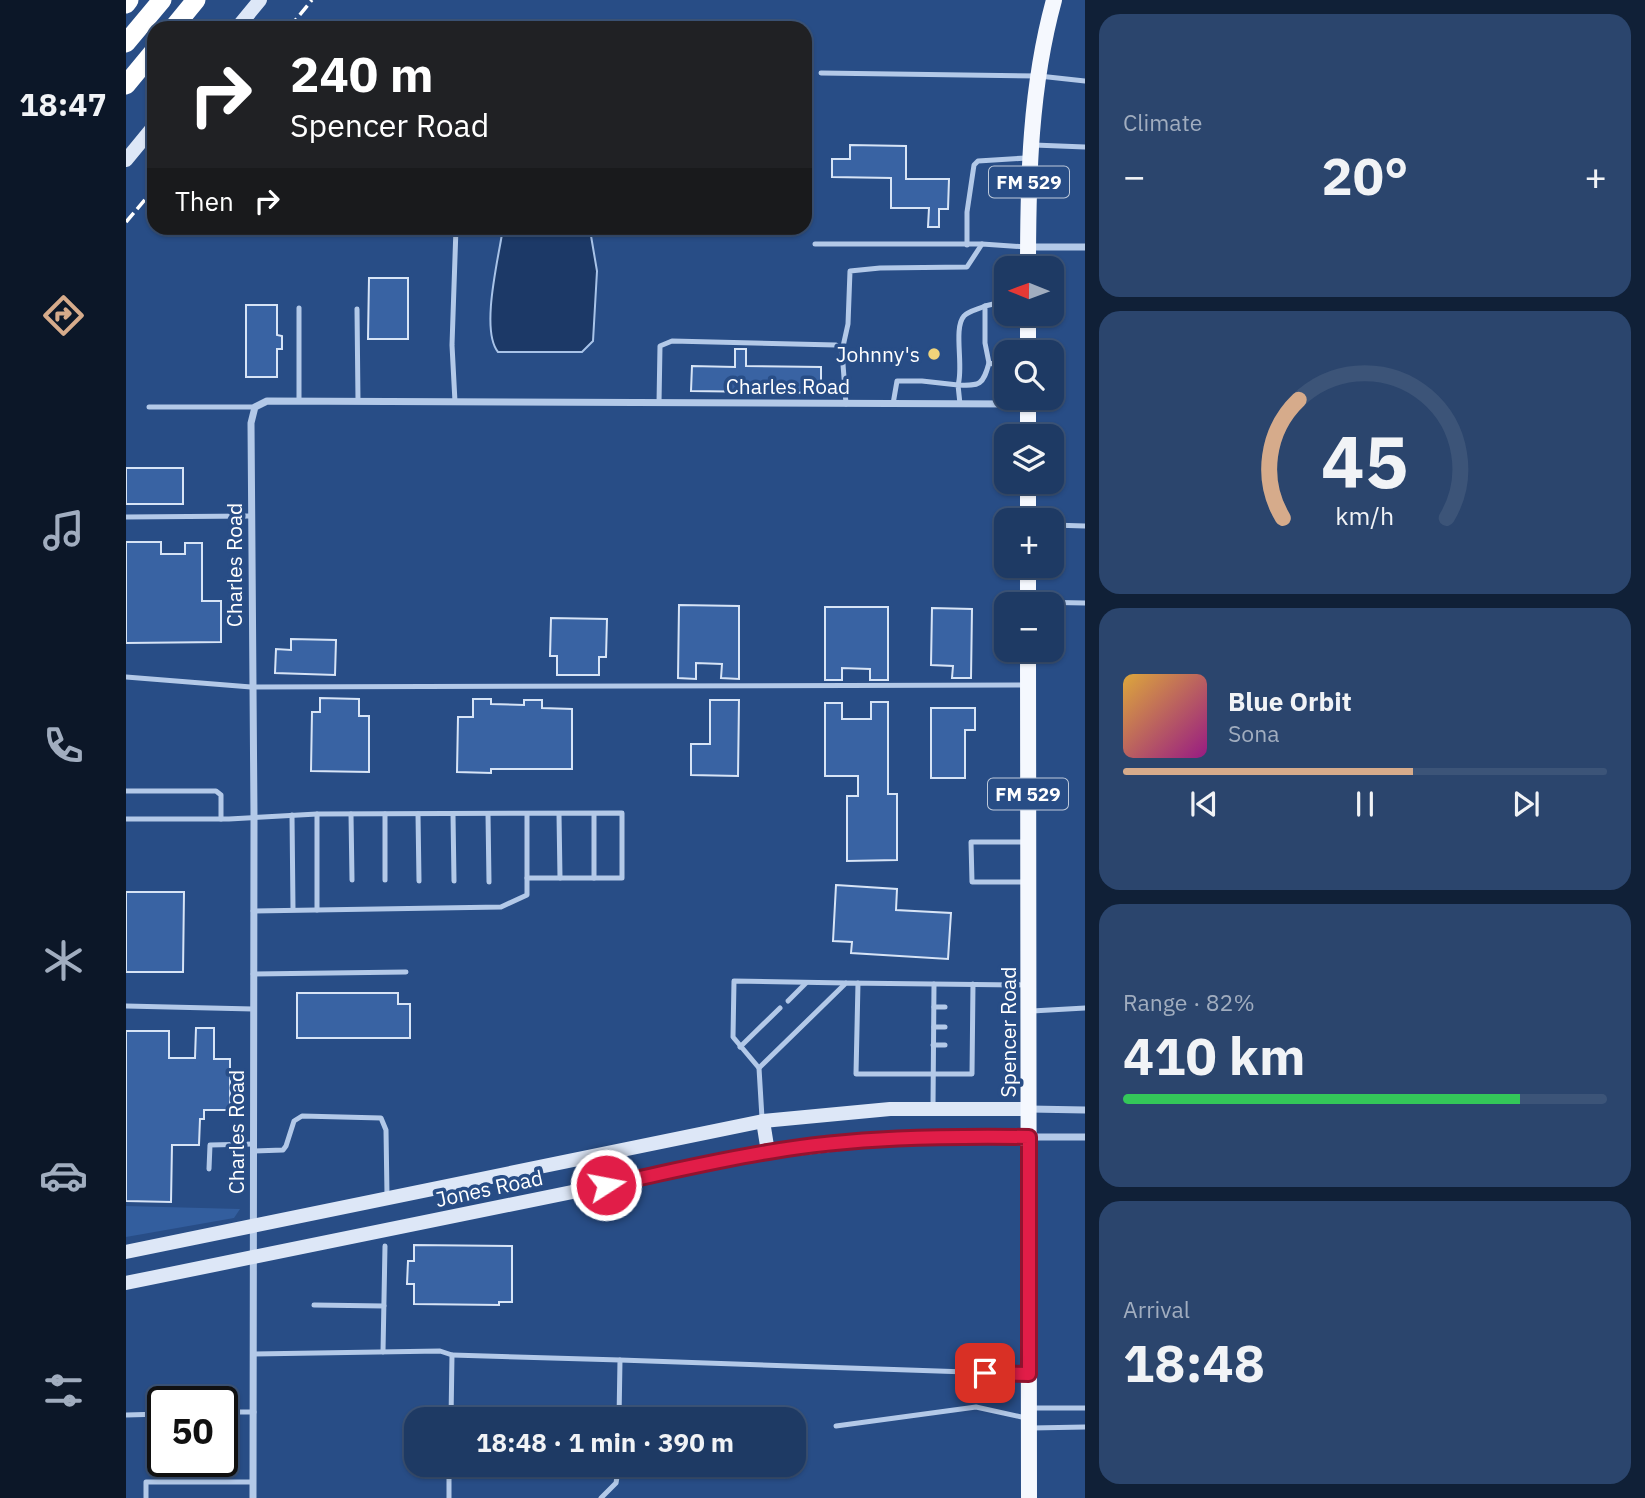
<!DOCTYPE html>
<meta charset="utf-8">
<style>
body{margin:0;font-family:"IBM Plex Sans",sans-serif;background:#2b456d;color:#f1f3f6;height:100vh;display:flex;flex-direction:column;font-size:26px;white-space:nowrap}
*{box-sizing:border-box;margin:0}
p{font-size:23px;color:#a1adbf}
.icon{flex:none;width:38px;height:38px;fill:none;stroke:currentColor;stroke-width:2;stroke-linecap:round;stroke-linejoin:round}
.map{position:relative;flex:1;overflow:hidden}
.details{display:flex;flex-direction:column;gap:14px;padding:14px;background:#102037;width:560px}
.details>*{flex:none}
.top-card{position:absolute;left:21px;top:21px;width:665px;height:214px;border-radius:21px;box-shadow:0 2px 5px #0004,0 0 0 2px #3c5478;background:#202124;color:#fff;overflow:hidden}
.needle{width:46px;rotate:271deg}
.fabs{position:absolute;left:868px;top:256px;display:grid;gap:14px}
.fabs a{display:grid;place-items:center;width:70px;height:70px;border-radius:14px;background:#1e3a64;box-shadow:0 2px 5px #0004,0 0 0 2px #3c5478;font-size:35px}
.speed{position:absolute;left:21px;top:1386px;display:flex;gap:14px;font-size:35px;font-weight:700;text-align:center}
.speed>*{display:grid;place-content:center;width:91px;height:91px;border-radius:50%;background:#1e3a64;box-shadow:0 2px 5px #0004,0 0 0 2px #3c5478;line-height:1}
.speed .limit{border:4px solid #111;border-radius:10px;background:#fff;color:#111}
.pin{position:absolute;display:grid;place-items:center;width:60px;height:60px;color:#fff;margin:-30px;border-radius:14px;box-shadow:0 4px 10px #0006}
.me{position:absolute;width:77px;margin:-38px;rotate:79deg;stroke-linejoin:round;filter:drop-shadow(0 0 5px #0008)}
.turn{display:flex;align-items:center;gap:24px;height:147px;padding:0 28px;font-size:32px}
.turn .icon{width:91px;height:91px;stroke-width:2.5}
.turn b{display:block;font-size:49px;line-height:60px}
.then{display:flex;align-items:center;height:66px;padding:0 28px;background:#0003;gap:14px;font-size:26px}
.big{font-size:52px;font-weight:700;line-height:1.1}
.details .widget{flex:1;display:flex;flex-direction:column;justify-content:center;gap:10px;min-width:0;padding:0 24px;border-radius:21px;background:#2b456d}
.details .dial{align-items:center;gap:0}
.dial svg{height:182px;overflow:visible;fill:none;stroke:#3c5478;stroke-width:7;stroke-linecap:round;text-anchor:middle}
.dial text{fill:#f1f3f6;stroke:none}
.song{display:flex;align-items:center;gap:21px}
.cover{width:84px;height:84px;border-radius:10px;background:linear-gradient(135deg,hsl(40 70% 55%),hsl(310 70% 35%))}
.played{height:7px;border-radius:4px;background:linear-gradient(90deg,#d6ab8b 60%,#3c5478 60%)}
.keys{display:flex;justify-content:space-around;direction:ltr}
.heat{display:flex;justify-content:space-between;align-items:center;font-size:38px;direction:ltr}
.charge{height:10px;border-radius:5px;background:linear-gradient(90deg,#34c759 82%,#3c5478 0)}
.trip{position:absolute;left:278px;top:1407px;width:402px;height:70px;border-radius:21px;background:#1e3a64;box-shadow:0 2px 5px #0004,0 0 0 2px #3c5478;font-weight:700;line-height:70px;text-align:center}
main{display:flex;flex:1;min-height:0}
.dock{display:flex;flex-direction:column;width:126px;justify-content:space-around;align-items:center;background:#0c1728;color:#a1adbf}
.dock .icon{width:49px;height:49px}
.dock .selected{color:#d6ab8b}
.dock b{font-size:32px;color:#f1f3f6}
.map>svg:first-child{display:block}
.green{fill:#335e9e}
.water{fill:#1c3967;stroke:#a8c3e8;stroke-width:2}
.building{fill:#3963a3;stroke:#d7e4f6;stroke-width:2}
.lines{fill:none;stroke-linecap:round;stroke-linejoin:round}
.service{stroke:#b3c9e8;stroke-width:5}
.minor{stroke:#b3c9e8;stroke-width:7}
.secondary{stroke:#dde7f7;stroke-width:14}
.primary{stroke:#f5f8fe;stroke-width:16}
.motorway{stroke:#fff;stroke-width:19}
.rail{stroke:#fff;stroke-width:3.5;stroke-dasharray:12 5;stroke-linecap:butt}
.route-casing{stroke:#92132f;stroke-width:18}
.route{stroke:#e11d48;stroke-width:12}
.poi-dot{fill:#f0d37a;stroke:#284d86;stroke-width:2.5}
.labels{text-anchor:middle;dominant-baseline:central;stroke-width:7;stroke-linejoin:round;paint-order:stroke}
.shield{fill:#284d86;stroke:#becadb;stroke-width:2}
.shield-label{font-size:19px;font-weight:bold;fill:#fff}
.poi-label{font-size:21px;fill:#fff;stroke:#284d86;text-anchor:end}
.street-label{font-size:21px;fill:#fff;stroke:#284d86}
</style>
<main>
<nav class="dock">
<b>18:47</b>
<svg class="icon selected" aria-label="directions" viewBox="0 0 24 24"><path d="M12 3l9 9-9 9-9-9zM9 14v-3h6M13 9l2 2-2 2"/></svg>
<svg class="icon" aria-label="music" viewBox="0 0 24 24"><path d="M9 18V5l10-2v13"/><circle cx="6" cy="18" r="3"/><circle cx="16" cy="16" r="3"/></svg>
<svg class="icon" aria-label="phone" viewBox="0 0 24 24"><path d="M5 4h4l2 5-3 2q2 4 5 5l2-3 5 2v4C11 20 4 13 5 4z"/></svg>
<svg class="icon" aria-label="climate" viewBox="0 0 24 24"><path d="M12 3v18M4 7l16 10M4 17L20 7"/></svg>
<svg class="icon" aria-label="car" viewBox="0 0 24 24"><path d="M5 17H2v-5l4-1 3-4h7l3 4 3 1v5h-3M9 17h6M6 11h13"/><circle cx="7" cy="17" r="2"/><circle cx="17" cy="17" r="2"/></svg>
<svg class="icon" aria-label="filters" viewBox="0 0 24 24"><path d="M4 7h16M4 17h16"/><circle cx="9" cy="7" r="2"/><circle cx="15" cy="17" r="2"/></svg>
</nav>
<div class="map">
<svg width="959" height="1498" viewBox="0 0 959 1498">
<rect width="100%" height="100%" fill="#284d86"/>
<polygon class="green" points="0,1206 114,1209 108,1218 0,1237"/>
<path class="water" d="M377 228H446L464 230 471 271 467 341 456 352H372C354 330 373 256 377 228Z"/>
<g class="building">
<polygon points="724,145 780,146 780,179 823,179 822,209 813,209 813,227 802,227 803,208 765,208 765,178 706,177 706,159 724,159"/>
<polygon points="243,278 282,278 282,339 242,339"/>
<polygon points="120,305 151,305 151,335 156,336 156,349 151,349 151,377 120,377"/>
<polygon points="609,349 620,349 620,366 695,367 695,393 565,391 566,366 609,367"/>
<rect x="0" y="468" width="57" height="36"/>
<polygon points="0,542 35,542 35,554 59,554 59,543 76,543 76,601 95,601 95,642 0,643"/>
<polygon points="553,605 613,606 613,679 595,678 596,664 570,663 570,679 552,678"/>
<polygon points="699,607 762,607 762,680 744,680 744,669 716,668 716,680 699,680"/>
<polygon points="806,608 846,609 845,678 826,678 827,666 805,665"/>
<polygon points="425,618 481,619 480,657 473,657 473,675 431,675 431,656 424,656"/>
<polygon points="165,639 210,640 209,675 149,673 150,649 165,650"/>
<polygon points="194,698 233,699 233,716 243,716 243,772 185,771 186,712 194,712"/>
<polygon points="347,699 365,699 365,704 398,705 398,700 416,700 416,708 446,709 446,769 365,769 365,773 331,772 332,717 347,717"/>
<polygon points="584,700 613,700 612,776 565,775 565,744 584,744"/>
<polygon points="745,702 762,702 762,794 771,794 771,860 721,861 721,796 732,796 732,776 699,776 699,703 716,703 716,719 745,719"/>
<polygon points="805,708 849,708 849,730 839,730 839,778 805,778"/>
<polygon points="710,885 771,889 770,910 825,913 822,959 725,953 726,942 707,941"/>
<polygon points="0,892 58,892 57,972 0,972"/>
<polygon points="171,993 272,993 272,1004 284,1004 284,1038 171,1038"/>
<polygon points="70,1028 88,1028 88,1059 104,1059 104,1110 78,1110 78,1119 74,1119 73,1145 46,1145 45,1202 0,1201 0,1031 43,1031 43,1058 69,1058"/>
<polygon points="288,1245 386,1246 386,1302 373,1302 373,1305 288,1304 288,1284 281,1284 282,1261 288,1261"/>
</g>
<g class="lines">
<g class="service">
<polyline points="695,73 913,76 959,81"/>
<polyline points="908,145 959,147"/>
<polyline points="689,244 856,244"/>
<polyline points="841,245 841,212 848,165 852,161 900,158"/>
<polyline points="880,301 859,306 859,343 863,363 880,367"/>
<path d="M859 306C853 309 842 311 838 316 827 328 838 367 832 385 854 386 857 385 863 363"/>
<polyline points="231,309 232,401"/>
<polyline points="716,351 722,324 724,271 754,268 841,267 856,244 900,247"/>
<polyline points="173,401 173,308"/>
<polyline points="329,402 326,345 330,228"/>
<polyline points="533,403 534,346 546,341 710,345 716,351 720,404"/>
<polyline points="767,404 771,381 796,381 832,385 834,404"/>
<polyline points="23,407 129,407"/>
<polyline points="0,517 125,516"/>
<polyline points="926,525 959,526"/>
<polyline points="905,602 959,603"/>
<polyline points="0,677 125,687 899,685"/>
<polyline points="0,791 90,791 95,795 95,819"/>
<polyline points="191,814 191,910"/>
<polyline points="225,814 226,880"/>
<polyline points="259,814 259,880"/>
<polyline points="292,814 293,881"/>
<polyline points="327,814 328,881"/>
<polyline points="362,814 363,882"/>
<polyline points="401,814 401,878"/>
<polyline points="433,814 434,878"/>
<polyline points="468,814 468,878"/>
<polyline points="166,815 167,909"/>
<polyline points="0,819 103,819 191,814 496,813 496,878 401,878 401,895 375,907 127,911"/>
<polyline points="899,882 846,882 845,842 900,842"/>
<polyline points="127,974 280,972"/>
<polyline points="732,983 730,1074 846,1074 847,984"/>
<polyline points="662,1001 680,983"/>
<polyline points="0,1006 127,1009"/>
<polyline points="808,1007 819,1007"/>
<polyline points="906,1011 959,1008"/>
<polyline points="808,1027 819,1027"/>
<polyline points="807,1045 819,1045"/>
<polyline points="614,1047 654,1008"/>
<polyline points="633,1068 607,1037 608,981 720,983"/>
<polyline points="807,1108 808,984"/>
<polyline points="636,1118 633,1068 720,983 902,985"/>
<polyline points="128,1151 157,1150 160,1146 168,1121 176,1116 255,1118 260,1130 261,1195"/>
<polyline points="83,1169 84,1145 128,1144"/>
<polyline points="188,1305 258,1306"/>
<polyline points="257,1352 259,1246"/>
<polyline points="128,1354 314,1351 326,1355 325,1419"/>
<polyline points="326,1355 494,1360 493,1419"/>
<polyline points="494,1360 900,1374"/>
<polyline points="906,1408 959,1408"/>
<polyline points="96,1412 128,1412"/>
<polyline points="0,1415 37,1414"/>
<polyline points="710,1426 850,1407 900,1418"/>
<polyline points="906,1428 959,1427"/>
<polyline points="20,1498 20,1482 127,1482"/>
<polyline points="323,1498 323,1465"/>
<polyline points="475,1498 490,1483 493,1465"/>
</g>
<g class="minor">
<polyline points="902,247 959,247"/>
<polyline points="904,1109 959,1110"/>
<polyline points="903,1137 959,1137"/>
<polyline points="127,1498 128,817 125,423 129,407 141,401 901,404"/>
</g>
<g class="secondary">
<polyline points="111,28 134,0"/>
<polyline points="0,160 28,126"/>
<polyline points="637,1121 642,1152"/>
<polyline points="0,1252 637,1121 764,1109 903,1109"/>
<polyline points="0,1283 642,1152 773,1137 903,1137"/>
</g>
<g class="primary">
<path d="M902 268C902 178 904 87 928 0"/>
<polyline points="902,313 902,352"/>
<polyline points="902,397 902,436"/>
<polyline points="902,481 902,520"/>
<polyline points="902,565 902,604"/>
<polyline points="902,649 903,1498"/>
</g>
<g class="motorway">
<polyline points="0,4 3,0"/>
<polyline points="47,28 70,0"/>
<polyline points="0,43 36,0"/>
<polyline points="0,85 28,51"/>
</g>
<g class="rail">
<polyline points="163,28 186,0"/>
<polyline points="0,222 28,189"/>
</g>
</g>
<g class="lines">
<defs>
<path id="route" d="M480 1185C534 1174 587 1161 642 1152 728 1137 815 1136 903 1137V1374L859 1373"/>
</defs>
<use href="#route" class="route-casing"/>
<use href="#route" class="route"/>
</g>
<circle class="poi-dot" cx="808" cy="354" r="7"/>
<g class="labels">
<g class="shield">
<rect x="863" y="166.5" width="80" height="31" rx="5"/>
<rect x="862" y="778.5" width="80" height="31" rx="5"/>
</g>
<g class="shield-label">
<text x="903" y="182">FM 529</text>
<text x="902" y="794">FM 529</text>
</g>
<g class="poi-label">
<text x="794" y="354">Johnny's</text>
</g>
<g class="street-label">
<text x="662" y="386">Charles Road</text>
<text transform="translate(108 565) rotate(-90)">Charles Road</text>
<text transform="translate(882 1032) rotate(-90)">Spencer Road</text>
<text transform="translate(110 1132) rotate(-90)">Charles Road</text>
<text transform="translate(363 1188) rotate(-12)">Jones Road</text>
</g>
</g>
</svg>
<div class="fabs">
<a><svg class="needle" viewBox="-14 -14 28 28"><path d="M0-13l5 13h-10z" fill="#e53935"/><path d="M0 13l5-13h-10z" fill="#a1adbf"/></svg></a>
<a><svg class="icon" aria-label="search" viewBox="0 0 24 24"><circle cx="10" cy="10" r="6"/><path d="M15 15l6 6"/></svg></a>
<a><svg class="icon" aria-label="layers" viewBox="0 0 24 24"><path d="M12 4l9 5-9 5-9-5zM3 14l9 5 9-5"/></svg></a>
<a>+</a>
<a>−</a>
</div>
<div class="speed"><div class="limit">50</div></div>
<div class="pin" style="left:859px;top:1373px;background:#d93025"><svg class="icon" aria-label="arrive" viewBox="0 0 24 24"><path d="M6 21V4h12l-3 4 3 4H6"/></svg></div>
<svg class="me" style="left:480px;top:1185px" viewBox="-20 -20 40 40"><circle r="17" fill="#e11d48" stroke="#fff" stroke-width="3"/><path d="M0-11L8 9 0 5-8 9z" fill="#fff"/></svg>
<div class="trip">18:48 · 1 min · 390 m</div>
<div class="top-card">
<div class="turn"><svg class="icon" aria-label="right" viewBox="0 0 24 24"><path d="M7 20v-9h11M14 6l5 5-5 5"/></svg><div><b>240 m</b>Spencer Road</div></div>
<div class="then">Then<svg class="icon" aria-label="right" viewBox="0 0 24 24"><path d="M7 20v-9h11M14 6l5 5-5 5"/></svg></div>
</div>
</div>
<section class="details">
<div class="widget"><p>Climate</p>
<div class="heat"><a>−</a><b class="big">20°</b><a>+</a></div>
</div>
<div class="widget dial"><svg viewBox="0 0 100 80">
<path d="M14 69A42 42 0 1 1 86 69"/>
<path d="M14 69A42 42 0 0 1 21 17" stroke="#d6ab8b"/>
<text x="50" y="56" font-size="32" font-weight="700">45</text>
<text x="50" y="72" font-size="11">km/h</text>
</svg></div>
<div class="widget">
<div class="song"><i class="cover"></i><div><b>Blue Orbit</b><p>Sona</p></div></div>
<div class="played"></div>
<div class="keys"><svg class="icon" aria-label="previous" viewBox="0 0 24 24"><path d="M18 5L8 12l10 7zM5 5v14"/></svg><svg class="icon" aria-label="pause" viewBox="0 0 24 24"><path d="M8 5v14M16 5v14"/></svg><svg class="icon" aria-label="next" viewBox="0 0 24 24"><path d="M6 5l10 7-10 7zM19 5v14"/></svg></div>
</div>
<div class="widget"><p>Range · 82%</p><b class="big">410 km</b><div class="charge"></div></div>
<div class="widget"><p>Arrival</p><b class="big">18:48</b></div>
</section>
</main>
